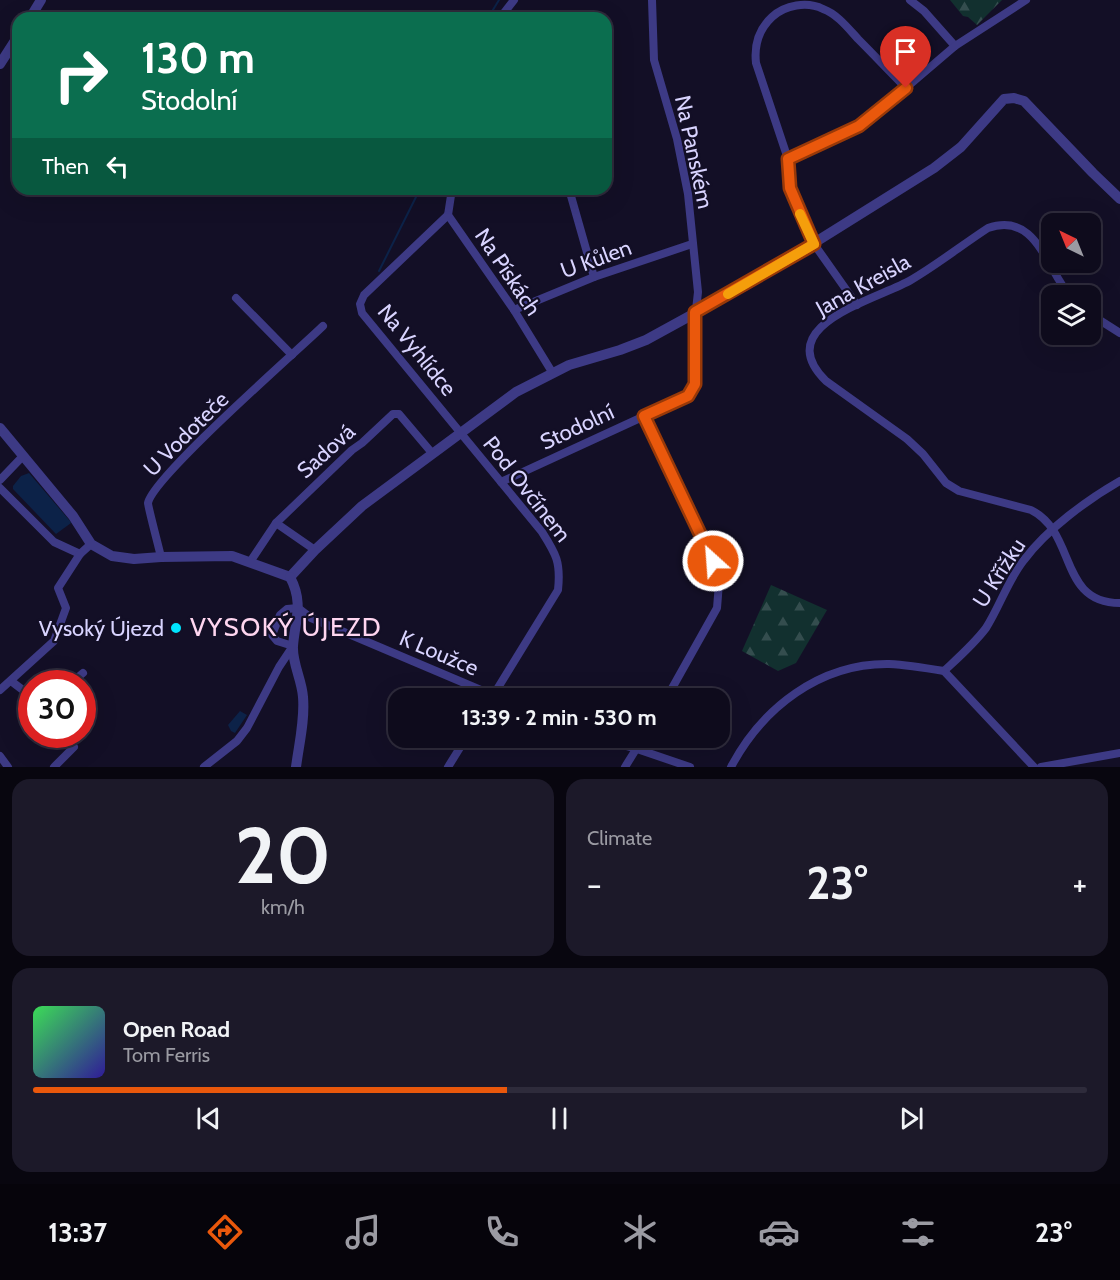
<!DOCTYPE html>
<meta charset="utf-8">
<style>
body{margin:0;font-family:Cabin,sans-serif;background:#1c1929;color:#f1f3f6;height:100vh;display:flex;flex-direction:column;font-size:22px;white-space:nowrap}
*{box-sizing:border-box;margin:0}
p{font-size:20px;color:#9b9ba3}
.icon{flex:none;width:33px;height:33px;fill:none;stroke:currentColor;stroke-width:2;stroke-linecap:round;stroke-linejoin:round}
.map{position:relative;height:767px;overflow:hidden}
.sheet{display:flex;flex-direction:column;gap:12px;padding:12px;background:#08060f;flex:1}
.sheet>*{flex:none}
.guide{position:absolute;left:12px;top:12px;width:600px;height:183px;border-radius:18px;box-shadow:0 6px 24px #0002,0 0 0 2px #2e2b3b;background:#0b6e4f;color:#fff;overflow:hidden}
.needle{width:39px;rotate:317deg}
.buttons{position:absolute;left:1041px;top:213px;display:grid;gap:12px}
.buttons a{display:grid;place-items:center;width:60px;height:60px;border-radius:12px;background:#0e0b1c;box-shadow:0 6px 24px #0002,0 0 0 2px #2e2b3b;font-size:30px}
.speed{position:absolute;left:18px;top:670px;display:flex;gap:12px;font-size:30px;font-weight:700;text-align:center}
.speed>*{display:grid;place-content:center;width:78px;height:78px;border-radius:50%;background:#0e0b1c;box-shadow:0 6px 24px #0002,0 0 0 2px #2e2b3b;line-height:1}
.speed .limit{border:9px solid #d22;background:#fff;color:#111}
.pin{position:absolute;display:grid;place-items:center;width:51px;height:51px;color:#fff;margin:-62px -26px;border-radius:50% 50% 50% 0;rotate:-45deg;box-shadow:0 0 6px #0007}
.pin .icon{rotate:45deg}
.me{position:absolute;width:66px;margin:-33px;rotate:334deg;stroke-linejoin:round;filter:drop-shadow(0 0 4px #0008)}
.turn{display:flex;align-items:center;gap:21px;height:126px;padding:0 30px;font-size:27px}
.turn .icon{width:78px;height:78px;stroke-width:2.5}
.turn b{display:block;font-size:42px;line-height:51px}
.then{display:flex;align-items:center;height:57px;padding:0 30px;background:#0003;gap:12px;font-size:22px}
.big{font-size:45px;font-weight:700;line-height:1.1}
.sheet .widget{flex:1;display:flex;flex-direction:column;justify-content:center;gap:9px;min-width:0;padding:0 21px;border-radius:18px;background:#1c1929}
.sheet .dial{align-items:center;gap:0}
.dial b{font-size:78px;line-height:1}
.song{display:flex;align-items:center;gap:18px}
.cover{width:72px;height:72px;border-radius:9px;background:linear-gradient(135deg,hsl(130 70% 55%),hsl(250 70% 35%))}
.played{height:6px;border-radius:3px;background:linear-gradient(90deg,#ea580c 45%,#2e2b3b 45%)}
.keys{display:flex;justify-content:space-around;direction:ltr}
.heat{display:flex;justify-content:space-between;align-items:center;font-size:33px;direction:ltr}
.sheet .tiles{flex:1;display:grid;gap:12px;grid-template-columns:1fr 1fr}
.widget:last-child{grid-column:span 2}
.trip{position:absolute;left:388px;top:688px;width:342px;height:60px;border-radius:18px;background:#0e0b1c;box-shadow:0 6px 24px #0002,0 0 0 2px #2e2b3b;font-weight:700;line-height:60px;text-align:center}
.menu{display:flex;height:96px;justify-content:space-around;align-items:center;background:#06040b;color:#9b9ba3}
.menu .icon{width:42px;height:42px}
.menu .current{color:#ea580c}
.menu b{font-size:27px;color:#f1f3f6}
.map>svg:first-child{display:block}
.forest{fill:url(#forest-firs)}
.water{fill:#0c2248}
.lines{fill:none;stroke-linecap:round;stroke-linejoin:round}
.stream{stroke:#0c2248;stroke-width:2}
.minor{stroke:#3d3a85;stroke-width:8}
.tertiary{stroke:#3d3a85;stroke-width:10}
.route-casing{stroke:#983908;stroke-width:15}
.route{stroke:#ea580c;stroke-width:10}
.slow{stroke:#f59e0b;stroke-width:10}
.poi-dot{fill:#00e5ff;stroke:#130f26;stroke-width:2}
.labels{text-anchor:middle;dominant-baseline:central;stroke-width:4.5;stroke-linejoin:round;paint-order:stroke}
.street-label{font-size:22px;fill:#d9d4ff;stroke:#130f26}
.poi-label{font-size:22px;fill:#d9d4ff;stroke:#130f26;text-anchor:end}
.quarter-label{font-size:26px;letter-spacing:1.5px;fill:#ffd6f0;stroke:#130f26}
</style>
<div class="map">
<svg width="1120" height="767" viewBox="0 0 1120 767">
<defs>
<pattern id="forest-firs" width="22" height="20" patternUnits="userSpaceOnUse" patternTransform="scale(1.5)"><rect width="22" height="20" fill="#12302f"/><path d="M5 1l3.5 6h-7zM16 11l3.5 6h-7z" fill="#344d4e"/></pattern>
</defs>
<rect width="100%" height="100%" fill="#130f26"/>
<g class="forest">
<polygon points="950,0 1002,0 977,25 968,17 963,16"/>
<polygon points="771,585 827,610 796,663 778,671 742,651"/>
</g>
<g class="water">
<polygon points="29,473 70,521 71,523 56,534 13,489 13,486 21,476"/>
<polygon points="240,711 247,715 235,733 231,731 228,725"/>
</g>
<g class="lines">
<g class="stream">
<polyline points="488,18 499,0"/>
<polyline points="379,271 420,189"/>
</g>
<g class="minor">
<polyline points="910,0 924,11 955,46"/>
<polyline points="500,18 514,0"/>
<polyline points="788,159 847,132 873,116 955,46 1026,0"/>
<polyline points="452,189 448,215 514,310 552,372"/>
<polyline points="569,189 594,277"/>
<path d="M448 215 364 295 360 304 362 313 542 532C556 554 561 562 558 590L491 699"/>
<path d="M1070 296C1046 268 1036 211 988 228 962 245 938 264 911 280 876 300 769 325 826 381L907 439 923 454 946 483 959 491 1031 510C1077 533 1058 603 1120 603"/>
<polyline points="236,298 292,355"/>
<path d="M857 305 814 244 794 201 790 188 788 159 756 63C754 45 758 30 772 17 785 5 807 1 823 9 837 14 848 28 858 39 874 55 890 72 906 88"/>
<polyline points="514,310 594,277 692,244"/>
<polyline points="1090,314 1120,333"/>
<polyline points="643,416 713,561 719,583 717,608 666,699"/>
<polyline points="0,480 23,456"/>
<polyline points="501,482 688,396 695,384 694,328 698,292 688,194 677,139 654,60 652,0"/>
<polyline points="0,488 54,542 80,554 91,544"/>
<polyline points="276,523 315,550"/>
<path d="M161 557C159 548 148 507 148 503 153 477 296 352 323 326"/>
<polyline points="250,562 276,523 352,450 362,443 393,414 399,414 432,453"/>
<path d="M944 671C959 657 974 644 986 628 1000 606 1008 580 1024 560 1047 529 1087 500 1120 481"/>
<polyline points="11,681 32,697"/>
<polyline points="70,684 83,673"/>
<polyline points="0,690 54,641 66,608 58,588 80,554"/>
<polyline points="597,738 637,749 690,767"/>
<polyline points="0,756 8,767"/>
<polyline points="54,767 74,747 65,735"/>
<polyline points="204,767 237,741 247,728 279,667 293,646 277,641 272,635 280,615 287,609 298,608 311,618 502,699"/>
<polyline points="448,767 466,738"/>
<polyline points="625,767 643,738"/>
<path d="M731 767C762 708 820 663 889 664 907 665 926 668 944 671L1034 767"/>
<polyline points="1041,767 1120,753"/>
</g>
<g class="tertiary">
<polyline points="30,18 41,0"/>
<polyline points="0,64 18,36"/>
<polyline points="0,428 73,516 91,544 112,556 134,559 161,557 232,556 290,577"/>
<polyline points="290,577 315,550 362,506 516,392 569,365 620,350 646,340 750,283 934,168 961,147 1004,99 1014,98 1024,101 1093,173 1120,199"/>
<path d="M290 577C304 603 295 620 293 646 292 663 302 680 303 697 305 720 299 744 296 767"/>
</g>
</g>
<g class="lines">
<defs>
<polyline id="route" points="713,561 644,416 688,396 695,384 695,312 814,244 790,188 788,159 859,126 906,88"/>
</defs>
<use href="#route" class="route-casing"/>
<use href="#route" class="route"/>
<polyline class="slow" points="728,294 814,244 800,214"/>
</g>
<circle class="poi-dot" cx="176" cy="628" r="6"/>
<g class="labels">
<g class="street-label">
<text transform="translate(694 152) rotate(78)">Na Panském</text>
<text transform="translate(596 259) rotate(-20)">U Kůlen</text>
<text transform="translate(508 272) rotate(56)">Na Pískách</text>
<text transform="translate(863 285) rotate(-29)">Jana Kreisla</text>
<text transform="translate(417 350) rotate(51)">Na Vyhlídce</text>
<text transform="translate(577 427) rotate(-25)">Stodolní</text>
<text transform="translate(186 434) rotate(-45)">U Vodoteče</text>
<text transform="translate(326 451) rotate(-42)">Sadová</text>
<text transform="translate(527 489) rotate(52)">Pod Ovčínem</text>
<text transform="translate(999 573) rotate(-57)">U Křížku</text>
<text transform="translate(439 653) rotate(23)">K Loužce</text>
</g>
<g class="poi-label">
<text x="164" y="628">Vysoký Újezd</text>
</g>
<g class="quarter-label">
<text x="286" y="627">VYSOKÝ ÚJEZD</text>
</g>
</g>
</svg>
<div class="buttons">
<a><svg class="needle" viewBox="-14 -14 28 28"><path d="M0-13l5 13h-10z" fill="#e53935"/><path d="M0 13l5-13h-10z" fill="#9b9ba3"/></svg></a>
<a><svg class="icon" aria-label="layers" viewBox="0 0 24 24"><path d="M12 4l9 5-9 5-9-5zM3 14l9 5 9-5"/></svg></a>
</div>
<div class="speed"><div class="limit">30</div></div>
<div class="pin" style="left:906px;top:88px;background:#d93025"><svg class="icon" aria-label="arrive" viewBox="0 0 24 24"><path d="M6 21V4h12l-3 4 3 4H6"/></svg></div>
<svg class="me" style="left:713px;top:561px" viewBox="-20 -20 40 40"><circle r="17" fill="#ea580c" stroke="#fff" stroke-width="3"/><path d="M0-11L8 9 0 5-8 9z" fill="#fff"/></svg>
<div class="trip">13:39 · 2 min · 530 m</div>
<div class="guide">
<div class="turn"><svg class="icon" aria-label="right" viewBox="0 0 24 24"><path d="M7 20v-9h11M14 6l5 5-5 5"/></svg><div><b>130 m</b>Stodolní</div></div>
<div class="then">Then<svg class="icon" aria-label="left" viewBox="0 0 24 24"><path d="M17 20v-9H6M10 6l-5 5 5 5"/></svg></div>
</div>
</div>
<section class="sheet">
<div class="tiles">
<div class="widget dial"><b>20</b><p>km/h</p></div>
<div class="widget"><p>Climate</p>
<div class="heat"><a>−</a><b class="big">23°</b><a>+</a></div>
</div>
<div class="widget">
<div class="song"><i class="cover"></i><div><b>Open Road</b><p>Tom Ferris</p></div></div>
<div class="played"></div>
<div class="keys"><svg class="icon" aria-label="previous" viewBox="0 0 24 24"><path d="M18 5L8 12l10 7zM5 5v14"/></svg><svg class="icon" aria-label="pause" viewBox="0 0 24 24"><path d="M8 5v14M16 5v14"/></svg><svg class="icon" aria-label="next" viewBox="0 0 24 24"><path d="M6 5l10 7-10 7zM19 5v14"/></svg></div>
</div>
</div>
</section>
<nav class="menu">
<b>13:37</b>
<svg class="icon current" aria-label="directions" viewBox="0 0 24 24"><path d="M12 3l9 9-9 9-9-9zM9 14v-3h6M13 9l2 2-2 2"/></svg>
<svg class="icon" aria-label="music" viewBox="0 0 24 24"><path d="M9 18V5l10-2v13"/><circle cx="6" cy="18" r="3"/><circle cx="16" cy="16" r="3"/></svg>
<svg class="icon" aria-label="phone" viewBox="0 0 24 24"><path d="M5 4h4l2 5-3 2q2 4 5 5l2-3 5 2v4C11 20 4 13 5 4z"/></svg>
<svg class="icon" aria-label="climate" viewBox="0 0 24 24"><path d="M12 3v18M4 7l16 10M4 17L20 7"/></svg>
<svg class="icon" aria-label="car" viewBox="0 0 24 24"><path d="M5 17H2v-5l4-1 3-4h7l3 4 3 1v5h-3M9 17h6M6 11h13"/><circle cx="7" cy="17" r="2"/><circle cx="17" cy="17" r="2"/></svg>
<svg class="icon" aria-label="filters" viewBox="0 0 24 24"><path d="M4 7h16M4 17h16"/><circle cx="9" cy="7" r="2"/><circle cx="15" cy="17" r="2"/></svg>
<b>23°</b>
</nav>
